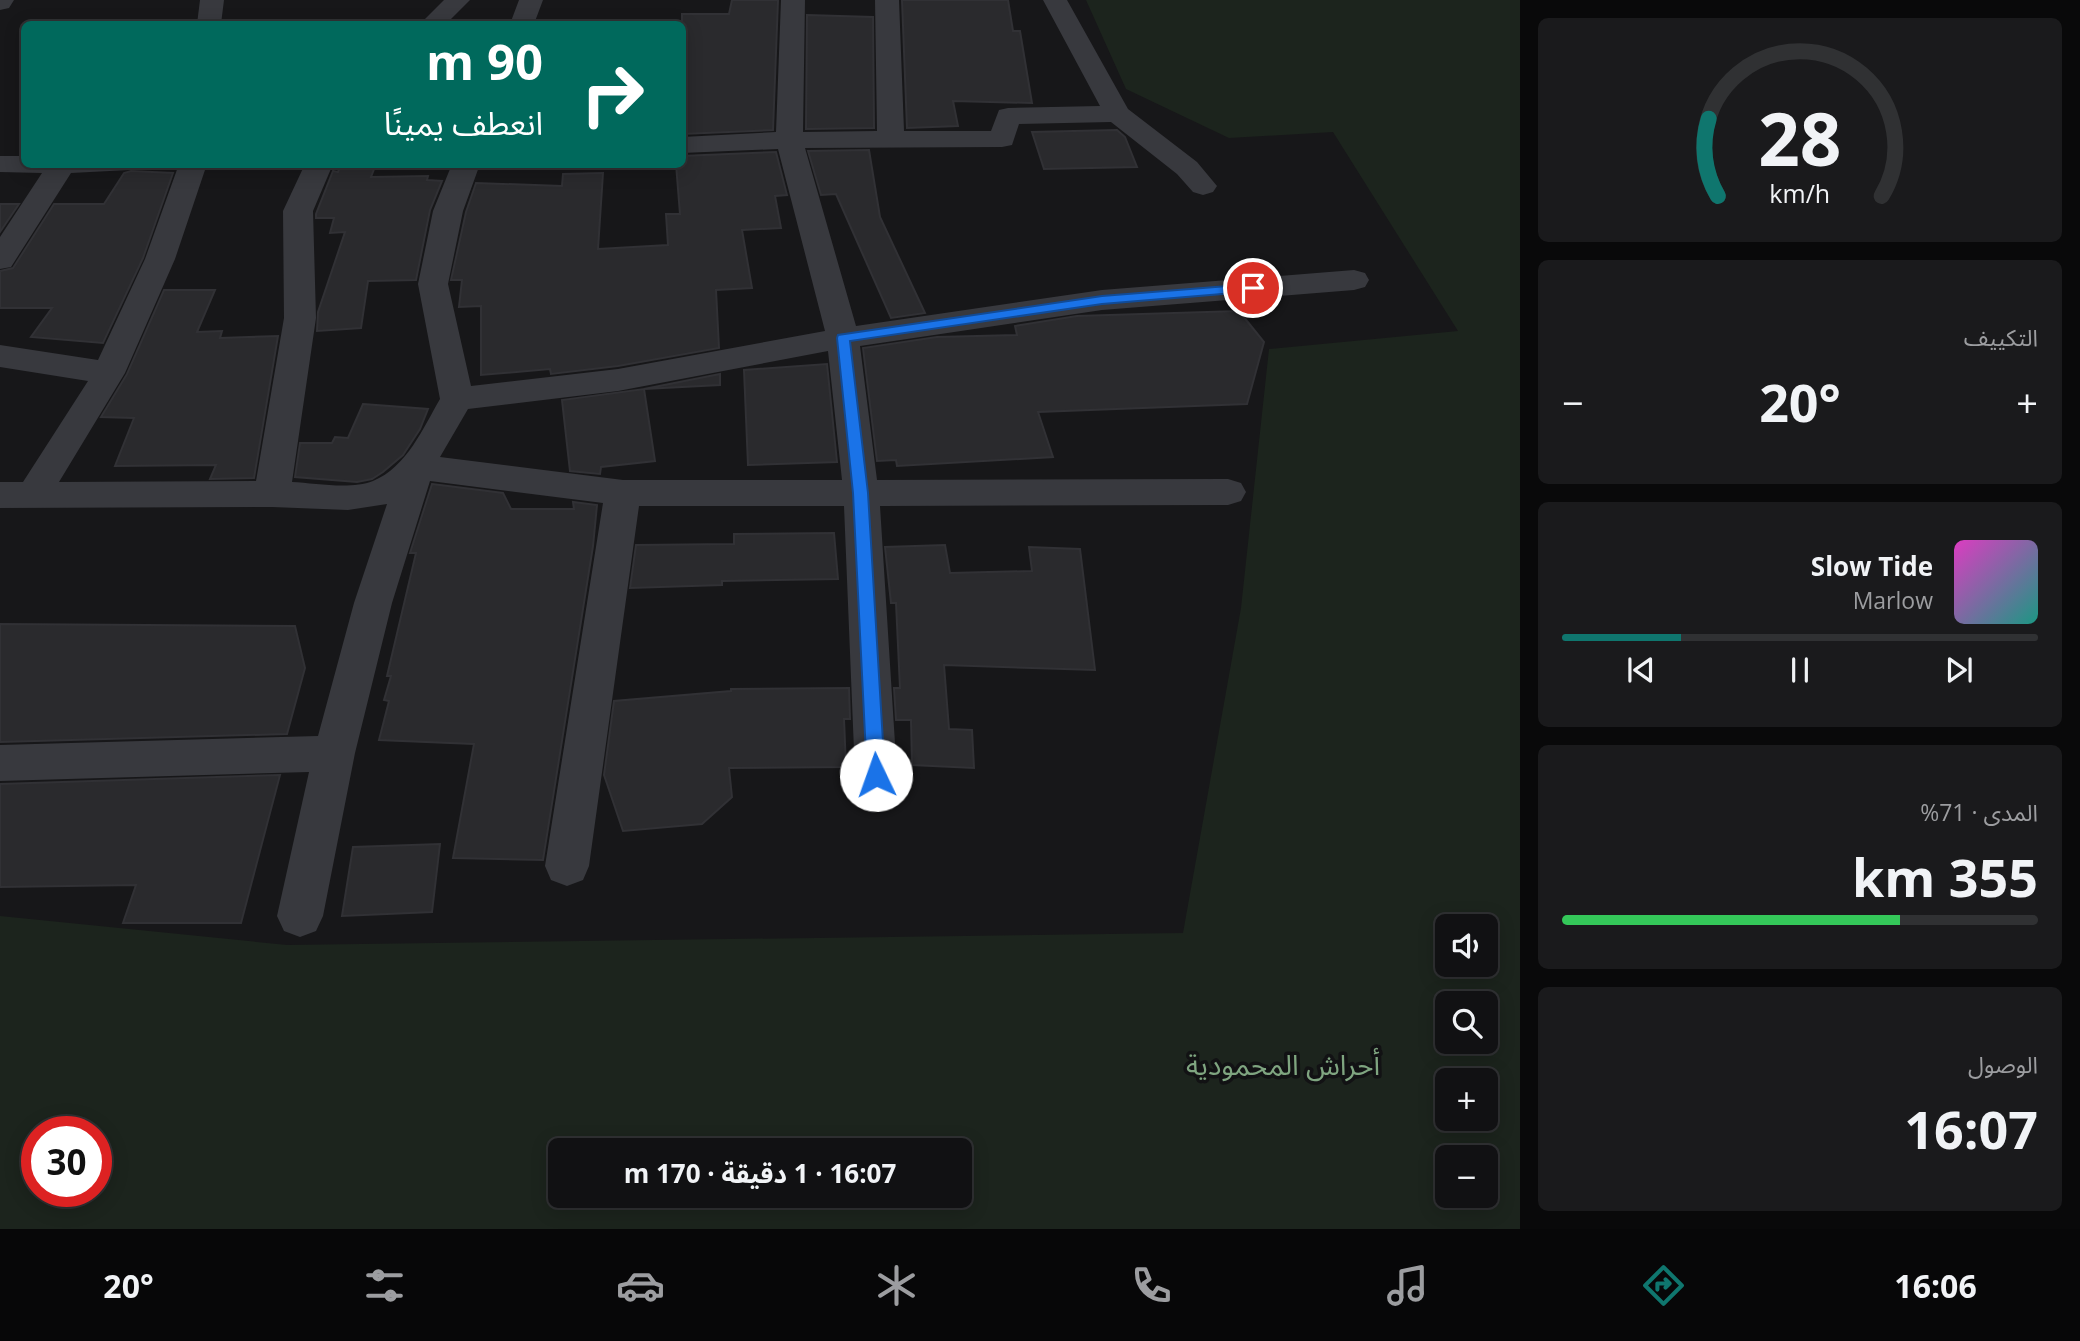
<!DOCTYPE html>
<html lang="ar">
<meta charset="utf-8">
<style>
body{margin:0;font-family:"Open Sans","Noto Sans Arabic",sans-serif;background:#1a1a1c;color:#f1f3f6;direction:rtl;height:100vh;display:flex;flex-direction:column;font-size:26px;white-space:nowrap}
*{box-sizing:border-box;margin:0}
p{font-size:23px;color:#9c9da0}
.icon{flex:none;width:38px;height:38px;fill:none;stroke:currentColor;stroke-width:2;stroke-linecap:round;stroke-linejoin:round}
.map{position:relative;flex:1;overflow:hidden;direction:ltr}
.drawer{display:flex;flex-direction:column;gap:18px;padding:18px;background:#09090a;width:560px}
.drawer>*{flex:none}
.top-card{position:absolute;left:21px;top:21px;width:665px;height:147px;border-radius:10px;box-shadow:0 4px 18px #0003,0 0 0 2px #303133;direction:rtl;background:#00695c;color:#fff;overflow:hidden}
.controls{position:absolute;left:1435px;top:914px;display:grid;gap:14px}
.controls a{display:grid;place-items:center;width:63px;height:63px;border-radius:10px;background:#111113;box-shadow:0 4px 18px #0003,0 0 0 2px #303133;font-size:35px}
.speed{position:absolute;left:21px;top:1116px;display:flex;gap:14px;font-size:35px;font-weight:700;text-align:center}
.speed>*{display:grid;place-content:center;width:91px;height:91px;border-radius:50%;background:#111113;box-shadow:0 4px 18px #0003,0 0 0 2px #303133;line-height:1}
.speed .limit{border:10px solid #d22;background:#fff;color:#111}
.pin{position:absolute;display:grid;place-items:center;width:60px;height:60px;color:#fff;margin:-30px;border:4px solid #fff;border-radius:50%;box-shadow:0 2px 7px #0007}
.me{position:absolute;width:77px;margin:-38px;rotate:357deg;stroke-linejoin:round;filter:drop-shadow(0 0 5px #0008)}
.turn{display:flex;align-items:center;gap:24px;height:147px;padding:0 28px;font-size:32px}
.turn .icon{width:91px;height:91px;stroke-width:2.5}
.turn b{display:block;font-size:49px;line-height:60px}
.big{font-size:52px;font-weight:700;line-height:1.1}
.drawer .tile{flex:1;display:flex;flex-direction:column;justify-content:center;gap:10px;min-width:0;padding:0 24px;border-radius:10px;background:#1a1a1c}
.drawer .dial{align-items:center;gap:0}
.dial svg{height:182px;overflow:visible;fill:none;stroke:#303133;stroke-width:7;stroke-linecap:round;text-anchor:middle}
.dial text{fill:#f1f3f6;stroke:none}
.song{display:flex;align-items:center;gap:21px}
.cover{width:84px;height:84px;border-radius:10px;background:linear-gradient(135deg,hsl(310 70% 55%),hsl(170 70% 35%))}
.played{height:7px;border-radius:4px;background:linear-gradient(90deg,#0f766e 25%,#303133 25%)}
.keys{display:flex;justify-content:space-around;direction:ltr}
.heat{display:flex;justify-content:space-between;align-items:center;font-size:38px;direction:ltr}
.charge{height:10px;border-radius:5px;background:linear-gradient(90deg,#34c759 71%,#303133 0)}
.trip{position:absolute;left:548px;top:1138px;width:424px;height:70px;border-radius:10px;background:#111113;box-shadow:0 4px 18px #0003,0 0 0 2px #303133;font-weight:700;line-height:70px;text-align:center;direction:rtl}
.tab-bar{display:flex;height:112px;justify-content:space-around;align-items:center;background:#070708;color:#9c9da0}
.tab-bar .icon{width:49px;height:49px}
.tab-bar .on{color:#0f766e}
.tab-bar b{font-size:32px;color:#f1f3f6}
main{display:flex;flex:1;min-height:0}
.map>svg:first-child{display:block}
.green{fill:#1c241d;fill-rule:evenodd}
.building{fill:#2a2a2d;stroke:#313135;stroke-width:2}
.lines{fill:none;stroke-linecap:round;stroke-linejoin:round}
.street{fill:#38393e;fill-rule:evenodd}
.route{fill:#1a73e8;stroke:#114b97;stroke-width:2}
.labels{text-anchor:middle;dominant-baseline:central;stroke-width:7;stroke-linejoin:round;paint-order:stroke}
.near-park-label{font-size:28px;fill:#7fa580;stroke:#121214}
</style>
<main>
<section class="drawer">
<div class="tile dial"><svg viewBox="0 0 100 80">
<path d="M14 69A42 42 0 1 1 86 69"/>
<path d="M14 69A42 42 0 0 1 10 35" stroke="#0f766e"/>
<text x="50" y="56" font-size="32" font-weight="700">28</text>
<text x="50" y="72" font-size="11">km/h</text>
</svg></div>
<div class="tile"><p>التكييف</p>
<div class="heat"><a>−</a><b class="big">20°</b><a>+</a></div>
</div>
<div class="tile">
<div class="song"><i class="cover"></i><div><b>Slow Tide</b><p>Marlow</p></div></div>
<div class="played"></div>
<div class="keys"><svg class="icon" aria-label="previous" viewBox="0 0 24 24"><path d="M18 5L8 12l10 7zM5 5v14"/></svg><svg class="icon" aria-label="pause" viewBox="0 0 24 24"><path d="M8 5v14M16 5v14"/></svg><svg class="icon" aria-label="next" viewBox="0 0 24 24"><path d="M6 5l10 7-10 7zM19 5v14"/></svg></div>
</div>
<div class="tile"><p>المدى · 71%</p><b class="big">355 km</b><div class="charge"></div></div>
<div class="tile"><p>الوصول</p><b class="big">16:07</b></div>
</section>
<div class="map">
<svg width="1520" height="1229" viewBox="0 0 1520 1229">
<rect width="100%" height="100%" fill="#171719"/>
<path class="green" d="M1086 0H1520V1229H0V916L287 945 1183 933 1241 608 1269 349 1458 331 1333 132 1229 138 1126 89ZM1447 926H1486V964H1447ZM1447 1003H1486V1041H1447ZM1447 1080H1486V1118H1447ZM37 1132H96V1192H37ZM560 1150H959V1195H560ZM1447 1157H1486V1195H1447Z"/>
<g class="building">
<polygon points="732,0 778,0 773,130 682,134 682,14 729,14"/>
<polygon points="902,0 1008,0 1013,31 1020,31 1032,103 953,101 958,126 907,128"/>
<polygon points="807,15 873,17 874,128 806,129"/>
<polygon points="1117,130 1125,137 1137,167 1044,169 1032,132"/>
<polygon points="869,150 880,217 925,313 891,318 836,194 821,195 808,151"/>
<polygon points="776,152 787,195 775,196 781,228 742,230 752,288 716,290 719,348 618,366 551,374 550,369 481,375 481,306 459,307 462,280 451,280 466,212 476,183 562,186 563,174 603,173 598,249 668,245 666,214 680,214 676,164 682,164 682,156"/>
<polygon points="341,164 376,164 371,177 428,176 427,180 442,181 430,210 416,280 368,281 361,328 317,331 318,312 345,232 330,233 334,218 316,218 316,214 333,171 338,172"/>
<polygon points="131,171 173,173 143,258 103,343 31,337 52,308 0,308 0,271 13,268 54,204 104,204 124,173"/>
<polygon points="0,204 19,204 0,232"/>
<polygon points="164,290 215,290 197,332 222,331 220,338 278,336 254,478 210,479 216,465 115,466 134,418 101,417 127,374"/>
<polygon points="1239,311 1264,342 1247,404 1038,412 1053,457 897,466 896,460 877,461 863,348 937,337 1017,335 1015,326 1077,316"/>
<polygon points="827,364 837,462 748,465 744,370"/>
<polygon points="720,374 720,385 644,389"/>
<polygon points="644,389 655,461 601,467 600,474 570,471 562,400"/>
<polygon points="363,404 428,409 420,429 403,455 383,472 372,479 357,482 295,477 300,443 332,443 335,437 348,438"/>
<polygon points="432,484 503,493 511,509 574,509 573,502 597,505 593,546 543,860 453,858 474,744 379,740 389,701 384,700 391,676 387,676 416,553 410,553"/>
<polygon points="834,533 838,579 722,581 722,585 630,588 636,545 734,544 734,534"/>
<polygon points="945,545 950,573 1032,571 1029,547 1080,549 1095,670 944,665 949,729 972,730 974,768 912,765 911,720 896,720 894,688 900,688 896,603 891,603 885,547"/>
<polygon points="0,624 295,626 305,668 287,734 0,742"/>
<polygon points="849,688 850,719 844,719 846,767 729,768 732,797 702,824 623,831 604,775 614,701 731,691 731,689"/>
<polygon points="280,775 241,923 123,923 136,885 0,887 0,784"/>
<polygon points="440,844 432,912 342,916 353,847"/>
</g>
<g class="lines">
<g class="street">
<polygon points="0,0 14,0 9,8 0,10"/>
<polygon points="200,0 224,0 221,24 197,24"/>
<polygon points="444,0 470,0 446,24 420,24"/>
<polygon points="519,0 543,0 534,24 510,24"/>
<path d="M781 0H805L803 132 877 131 875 0H899L904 131H991L999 110 1008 108 1100 106 1043 0H1067L1128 109 1197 162 1217 186 1213 192 1203 195 1193 192 1177 174 1111 122 1019 124 1012 145 1002 147 805 148 856 326 1102 290 1354 270 1365 273 1369 280 1365 287 1354 290 1102 310 860 346 877 480 1228 479 1241 483 1246 492 1241 501 1228 505 880 506 897 775 891 788 876 793 861 788 855 775 844 506H639L589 866 583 880 567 886 551 880 545 866 603 503 430 481 392 603 355 753 323 916 316 931 300 937 284 931 277 916 309 772 0 781V745L318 736 354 603 387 504 348 510 272 507 0 508V482H23L88 381 0 367V345L98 360 145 259 179 164H207L175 259 125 373 59 482 256 481 284 318 283 211 305 164H333L313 211 316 318 292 482C315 483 350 490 373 481 407 467 423 428 440 399L418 284 433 211 452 164H480L463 211 448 284 471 386 618 369 825 331 778 149 682 153V137L776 132ZM828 351 842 480H623L440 457 468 409 618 391Z"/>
<polygon points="0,156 24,156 24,164 133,164 129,170 71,173 11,267 0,269 0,237 42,173 0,172"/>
</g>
</g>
<polygon class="route" points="1253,284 1260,288 1258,291 1102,304 850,341 868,493 885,775 882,780 876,782 870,780 867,775 853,493 837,338 838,335 1102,296"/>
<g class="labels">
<g class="near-park-label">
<text x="1283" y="1064">أحراش المحمودية</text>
</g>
</g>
</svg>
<div class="controls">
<a><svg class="icon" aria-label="sound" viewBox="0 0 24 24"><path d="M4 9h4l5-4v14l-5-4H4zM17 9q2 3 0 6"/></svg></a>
<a><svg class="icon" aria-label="search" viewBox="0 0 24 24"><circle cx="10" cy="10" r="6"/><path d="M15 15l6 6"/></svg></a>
<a>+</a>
<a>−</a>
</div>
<div class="speed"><div class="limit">30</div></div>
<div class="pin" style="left:1253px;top:288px;background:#d93025"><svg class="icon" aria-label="arrive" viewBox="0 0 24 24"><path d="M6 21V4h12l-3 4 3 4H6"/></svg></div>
<svg class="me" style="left:876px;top:775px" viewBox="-20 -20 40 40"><circle r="19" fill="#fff"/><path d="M0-13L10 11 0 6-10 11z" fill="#1a73e8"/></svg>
<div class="trip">16:07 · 1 دقيقة · 170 m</div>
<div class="top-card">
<div class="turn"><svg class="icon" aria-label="right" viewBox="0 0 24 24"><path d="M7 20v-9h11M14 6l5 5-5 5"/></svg><div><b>90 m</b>انعطف يمينًا</div></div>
</div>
</div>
</main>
<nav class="tab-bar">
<b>16:06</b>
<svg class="icon on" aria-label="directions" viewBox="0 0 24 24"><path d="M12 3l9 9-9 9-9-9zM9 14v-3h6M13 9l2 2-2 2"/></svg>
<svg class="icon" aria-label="music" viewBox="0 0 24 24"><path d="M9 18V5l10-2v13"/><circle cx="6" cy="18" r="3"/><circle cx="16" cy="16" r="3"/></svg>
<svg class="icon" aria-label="phone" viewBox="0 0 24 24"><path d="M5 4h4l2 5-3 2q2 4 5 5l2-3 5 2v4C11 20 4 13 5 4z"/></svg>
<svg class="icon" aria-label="climate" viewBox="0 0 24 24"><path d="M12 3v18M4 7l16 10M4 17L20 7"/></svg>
<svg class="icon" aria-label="car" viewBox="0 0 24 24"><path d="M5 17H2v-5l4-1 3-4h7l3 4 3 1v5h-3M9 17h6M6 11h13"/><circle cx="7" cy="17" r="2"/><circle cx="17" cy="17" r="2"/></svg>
<svg class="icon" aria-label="filters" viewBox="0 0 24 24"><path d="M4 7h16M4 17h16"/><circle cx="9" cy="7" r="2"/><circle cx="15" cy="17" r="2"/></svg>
<b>20°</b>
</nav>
